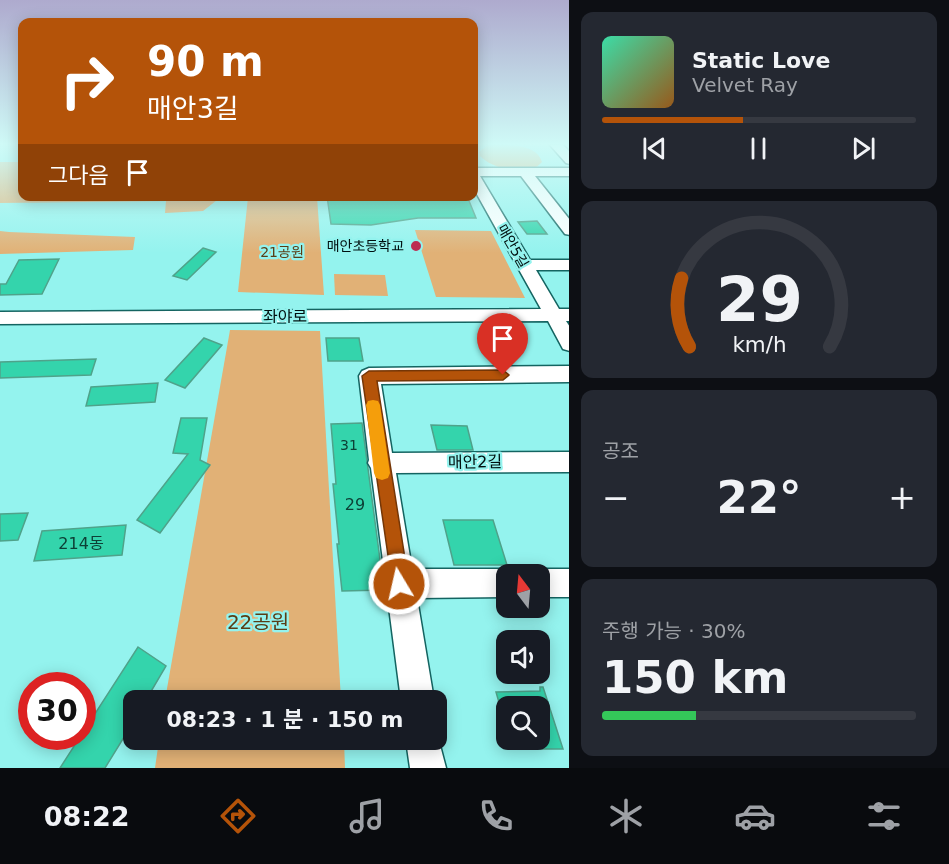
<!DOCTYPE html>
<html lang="ko">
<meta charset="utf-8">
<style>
body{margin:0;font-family:"DejaVu Sans","Noto Sans KR",sans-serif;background:#242831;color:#f1f3f6;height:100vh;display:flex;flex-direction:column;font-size:22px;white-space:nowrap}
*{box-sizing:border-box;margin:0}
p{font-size:20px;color:#9ea1a6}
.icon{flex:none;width:33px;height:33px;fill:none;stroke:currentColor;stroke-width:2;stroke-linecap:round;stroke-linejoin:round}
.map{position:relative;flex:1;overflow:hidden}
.panel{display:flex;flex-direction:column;gap:12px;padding:12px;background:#0d0f14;width:380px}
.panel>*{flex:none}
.banner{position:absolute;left:18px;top:18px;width:460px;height:183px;border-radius:12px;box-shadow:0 3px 15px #0003;background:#b45309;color:#fff;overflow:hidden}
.needle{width:39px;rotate:344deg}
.controls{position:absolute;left:496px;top:564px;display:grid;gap:12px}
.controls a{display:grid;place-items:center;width:54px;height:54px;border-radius:12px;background:#171b24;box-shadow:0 3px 15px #0003;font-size:30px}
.speed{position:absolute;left:18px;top:672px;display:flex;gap:12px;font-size:30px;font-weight:700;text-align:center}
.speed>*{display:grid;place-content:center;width:78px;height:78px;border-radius:50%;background:#171b24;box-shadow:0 3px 15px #0003;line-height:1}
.speed .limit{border:9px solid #d22;background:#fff;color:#111}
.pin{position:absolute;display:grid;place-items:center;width:51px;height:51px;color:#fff;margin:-62px -26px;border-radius:50% 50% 50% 0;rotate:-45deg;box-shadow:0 0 6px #0007}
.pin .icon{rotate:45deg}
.me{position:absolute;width:66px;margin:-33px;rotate:351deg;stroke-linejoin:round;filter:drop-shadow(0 0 4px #0008)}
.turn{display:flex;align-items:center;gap:21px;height:126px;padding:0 30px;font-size:27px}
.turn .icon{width:78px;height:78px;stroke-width:2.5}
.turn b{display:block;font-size:42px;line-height:51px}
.then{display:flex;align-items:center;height:57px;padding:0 30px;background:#0003;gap:12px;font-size:22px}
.big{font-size:45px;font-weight:700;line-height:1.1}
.panel .card{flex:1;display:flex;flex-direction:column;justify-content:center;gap:9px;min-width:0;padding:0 21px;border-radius:12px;background:#242831}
.panel .dial{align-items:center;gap:0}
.dial svg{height:156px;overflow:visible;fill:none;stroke:#363941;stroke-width:7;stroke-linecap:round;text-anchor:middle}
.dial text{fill:#f1f3f6;stroke:none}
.song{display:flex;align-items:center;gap:18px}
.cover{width:72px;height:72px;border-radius:9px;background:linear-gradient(135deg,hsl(160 70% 55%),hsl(30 70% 35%))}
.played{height:6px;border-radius:3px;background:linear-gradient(90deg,#b45309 45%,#363941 45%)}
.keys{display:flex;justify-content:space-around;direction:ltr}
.heat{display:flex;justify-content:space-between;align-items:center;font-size:33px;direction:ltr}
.charge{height:9px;border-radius:4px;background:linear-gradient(90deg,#34c759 30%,#363941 0)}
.trip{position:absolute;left:123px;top:690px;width:324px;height:60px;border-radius:12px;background:#171b24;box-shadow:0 3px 15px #0003;font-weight:700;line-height:60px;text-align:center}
.dock{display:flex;height:96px;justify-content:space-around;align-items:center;background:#090b0e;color:#9ea1a6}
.dock .icon{width:42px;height:42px}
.dock .selected{color:#b45309}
.dock b{font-size:27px;color:#f1f3f6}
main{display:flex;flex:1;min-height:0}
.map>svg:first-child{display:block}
.green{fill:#e1b176}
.building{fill:#34d4ac;stroke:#4fa28a;stroke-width:1.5}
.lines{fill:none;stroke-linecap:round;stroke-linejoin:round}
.minor-casing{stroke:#146461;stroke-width:3}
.minor{fill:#fff;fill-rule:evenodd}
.route{fill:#b45309;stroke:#753606;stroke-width:1.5}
.slow{fill:#f59e0b}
.poi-dot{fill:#bc2c51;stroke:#94f3ee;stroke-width:2}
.labels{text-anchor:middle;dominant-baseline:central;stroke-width:4.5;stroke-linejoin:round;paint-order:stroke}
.far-poi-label{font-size:14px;fill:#000f0f;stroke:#94f3ee;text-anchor:end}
.far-street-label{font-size:14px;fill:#000f0f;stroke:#94f3ee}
.far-park-label{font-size:14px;fill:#5a3d15;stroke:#94f3ee}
.number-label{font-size:14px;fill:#0d4036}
.street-label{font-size:16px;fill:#000f0f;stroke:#94f3ee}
.near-number-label{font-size:16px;fill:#0d4036}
.near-park-label{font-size:20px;fill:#5a3d15;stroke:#94f3ee}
</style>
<main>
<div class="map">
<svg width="570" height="768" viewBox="0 0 570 768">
<rect width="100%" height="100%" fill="#94f3ee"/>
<g class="green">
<path d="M488 145C504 145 536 142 542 162 529 178 492 169 480 156L479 152Z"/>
<polygon points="0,162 22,162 22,196 221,197 203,211 165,213 166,201 0,203"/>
<polygon points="248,197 317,197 324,295 238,292"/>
<polygon points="415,230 491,231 525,298 436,297"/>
<polygon points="0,231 9,232 135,237 133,250 0,254"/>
<polygon points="334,274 385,275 388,296 335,295"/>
<polygon points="230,330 320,331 341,700 165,700"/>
<polygon points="159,740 344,740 345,768 155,768"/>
</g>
<g class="building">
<polygon points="327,196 467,196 476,218 418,218 371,225 331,224"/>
<polygon points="537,221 547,234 527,234 518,222"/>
<polygon points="203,248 216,252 187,280 173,276"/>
<polygon points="59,259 42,294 0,295 0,284 6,284 19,260"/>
<polygon points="204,338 222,345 185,388 165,380"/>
<polygon points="326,338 359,338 363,361 328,361"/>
<polygon points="96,359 91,375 0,378 0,362"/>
<polygon points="158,383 155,402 86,406 91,387"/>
<polygon points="181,418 207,418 200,460 210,465 160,533 137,520 188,454 173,453"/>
<polygon points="362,423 384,590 342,591 337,544 339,544 333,484 336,484 331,424"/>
<polygon points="431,425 467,426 473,450 437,450"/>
<polygon points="28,513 18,540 0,541 0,514"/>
<polygon points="443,520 493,520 507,565 454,565"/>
<polygon points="126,525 122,555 34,561 42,531"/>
<polygon points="138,647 166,666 146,700 134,700 134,721 105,768 60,768"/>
<polygon points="540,687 543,687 563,749 540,749 540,706 500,706 496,692 540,691"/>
</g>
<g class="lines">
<defs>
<g id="minor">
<polygon points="550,145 563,145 570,152 570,164 566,163"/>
<polygon points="474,168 570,168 570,176 535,176 570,220 570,235 565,234 521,176 480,176 530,260 570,260 570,270 536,270 559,309 570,309 570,321 566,321 570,327 570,351 563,349 548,321 0,324 0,312 541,309 474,189"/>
<polygon points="570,366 570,382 381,384 392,453 570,452 570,472 396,473 412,569 507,569 518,574 507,574 507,597 417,598 434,700 401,700 371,468 368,463 369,460 359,376 362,371 369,368"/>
<polygon points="540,569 570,569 570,597 540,597 540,574 529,574"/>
<polygon points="436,730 446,768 410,768 406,740 436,740"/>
</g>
</defs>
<use href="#minor" class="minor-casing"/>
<use href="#minor" class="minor"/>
</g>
<linearGradient id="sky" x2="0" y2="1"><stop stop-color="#aeaace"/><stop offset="0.57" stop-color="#cffaf7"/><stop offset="1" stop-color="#cffaf7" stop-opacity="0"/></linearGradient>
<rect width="570" height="253" fill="url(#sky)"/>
<polygon class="route" points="503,370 509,375 503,380 377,381 409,584 406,590 399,593 393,590 362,376 369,371"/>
<polygon class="slow" points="373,400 378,401 380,405 390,473 388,478 382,480 376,478 374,473 366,405 368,401"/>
<circle class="poi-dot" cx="416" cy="246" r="6"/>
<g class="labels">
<g class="far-poi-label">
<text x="404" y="246">매안초등학교</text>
</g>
<g class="far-street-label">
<text transform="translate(513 246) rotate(60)">매안5길</text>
</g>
<g class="far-park-label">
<text x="282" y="252">21공원</text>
</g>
<g class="number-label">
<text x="349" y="445">31</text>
</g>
<g class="street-label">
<text x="285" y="316">좌야로</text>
<text transform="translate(475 462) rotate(-1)">매안2길</text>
</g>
<g class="near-number-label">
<text x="355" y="504">29</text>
<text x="81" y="543">214동</text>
</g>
<g class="near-park-label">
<text x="258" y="622">22공원</text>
</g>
</g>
</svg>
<div class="controls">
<a><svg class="needle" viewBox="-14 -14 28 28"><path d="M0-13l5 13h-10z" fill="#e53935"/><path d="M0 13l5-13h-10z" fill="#9ea1a6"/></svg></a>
<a><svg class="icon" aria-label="sound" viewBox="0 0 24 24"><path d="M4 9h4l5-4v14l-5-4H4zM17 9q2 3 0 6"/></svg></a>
<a><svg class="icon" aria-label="search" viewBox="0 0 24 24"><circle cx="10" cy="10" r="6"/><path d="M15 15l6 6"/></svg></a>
</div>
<div class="speed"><div class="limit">30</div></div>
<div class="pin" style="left:503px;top:375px;background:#d93025"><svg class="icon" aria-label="arrive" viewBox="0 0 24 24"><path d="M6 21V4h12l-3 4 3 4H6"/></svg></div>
<svg class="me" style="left:399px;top:584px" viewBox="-20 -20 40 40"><circle r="17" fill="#b45309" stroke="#fff" stroke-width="3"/><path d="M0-11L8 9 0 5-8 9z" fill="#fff"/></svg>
<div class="trip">08:23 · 1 분 · 150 m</div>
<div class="banner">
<div class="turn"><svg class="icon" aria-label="right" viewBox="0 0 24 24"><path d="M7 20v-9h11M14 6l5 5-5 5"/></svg><div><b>90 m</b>매안3길</div></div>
<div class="then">그다음<svg class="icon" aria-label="arrive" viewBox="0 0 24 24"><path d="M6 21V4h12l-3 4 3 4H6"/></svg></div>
</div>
</div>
<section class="panel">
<div class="card">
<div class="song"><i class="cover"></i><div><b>Static Love</b><p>Velvet Ray</p></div></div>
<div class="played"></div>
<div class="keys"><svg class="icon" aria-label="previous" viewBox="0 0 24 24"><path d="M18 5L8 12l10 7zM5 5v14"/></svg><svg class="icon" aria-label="pause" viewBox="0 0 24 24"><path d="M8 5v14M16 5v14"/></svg><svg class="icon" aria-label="next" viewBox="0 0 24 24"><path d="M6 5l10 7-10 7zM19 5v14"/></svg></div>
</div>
<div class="card dial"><svg viewBox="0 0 100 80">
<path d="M14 69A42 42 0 1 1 86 69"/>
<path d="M14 69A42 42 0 0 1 10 34" stroke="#b45309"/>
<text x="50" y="56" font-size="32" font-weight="700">29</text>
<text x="50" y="72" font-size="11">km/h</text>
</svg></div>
<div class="card"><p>공조</p>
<div class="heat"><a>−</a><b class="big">22°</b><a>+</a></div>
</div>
<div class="card"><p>주행 가능 · 30%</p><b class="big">150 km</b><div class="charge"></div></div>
</section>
</main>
<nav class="dock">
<b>08:22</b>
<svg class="icon selected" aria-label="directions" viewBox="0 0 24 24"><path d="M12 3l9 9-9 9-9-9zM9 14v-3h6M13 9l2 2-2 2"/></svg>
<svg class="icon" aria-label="music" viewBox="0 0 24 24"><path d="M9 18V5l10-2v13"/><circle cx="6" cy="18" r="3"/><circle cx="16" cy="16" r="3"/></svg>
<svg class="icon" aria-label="phone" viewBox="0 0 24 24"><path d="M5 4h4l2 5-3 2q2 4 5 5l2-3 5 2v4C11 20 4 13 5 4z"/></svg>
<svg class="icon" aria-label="climate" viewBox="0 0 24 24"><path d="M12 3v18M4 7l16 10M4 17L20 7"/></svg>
<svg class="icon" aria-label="car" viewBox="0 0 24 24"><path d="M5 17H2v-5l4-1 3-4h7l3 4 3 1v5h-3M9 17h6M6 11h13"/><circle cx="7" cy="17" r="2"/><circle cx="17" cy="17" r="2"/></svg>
<svg class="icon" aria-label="filters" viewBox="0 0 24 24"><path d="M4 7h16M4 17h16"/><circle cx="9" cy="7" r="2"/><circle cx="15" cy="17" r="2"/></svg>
</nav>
